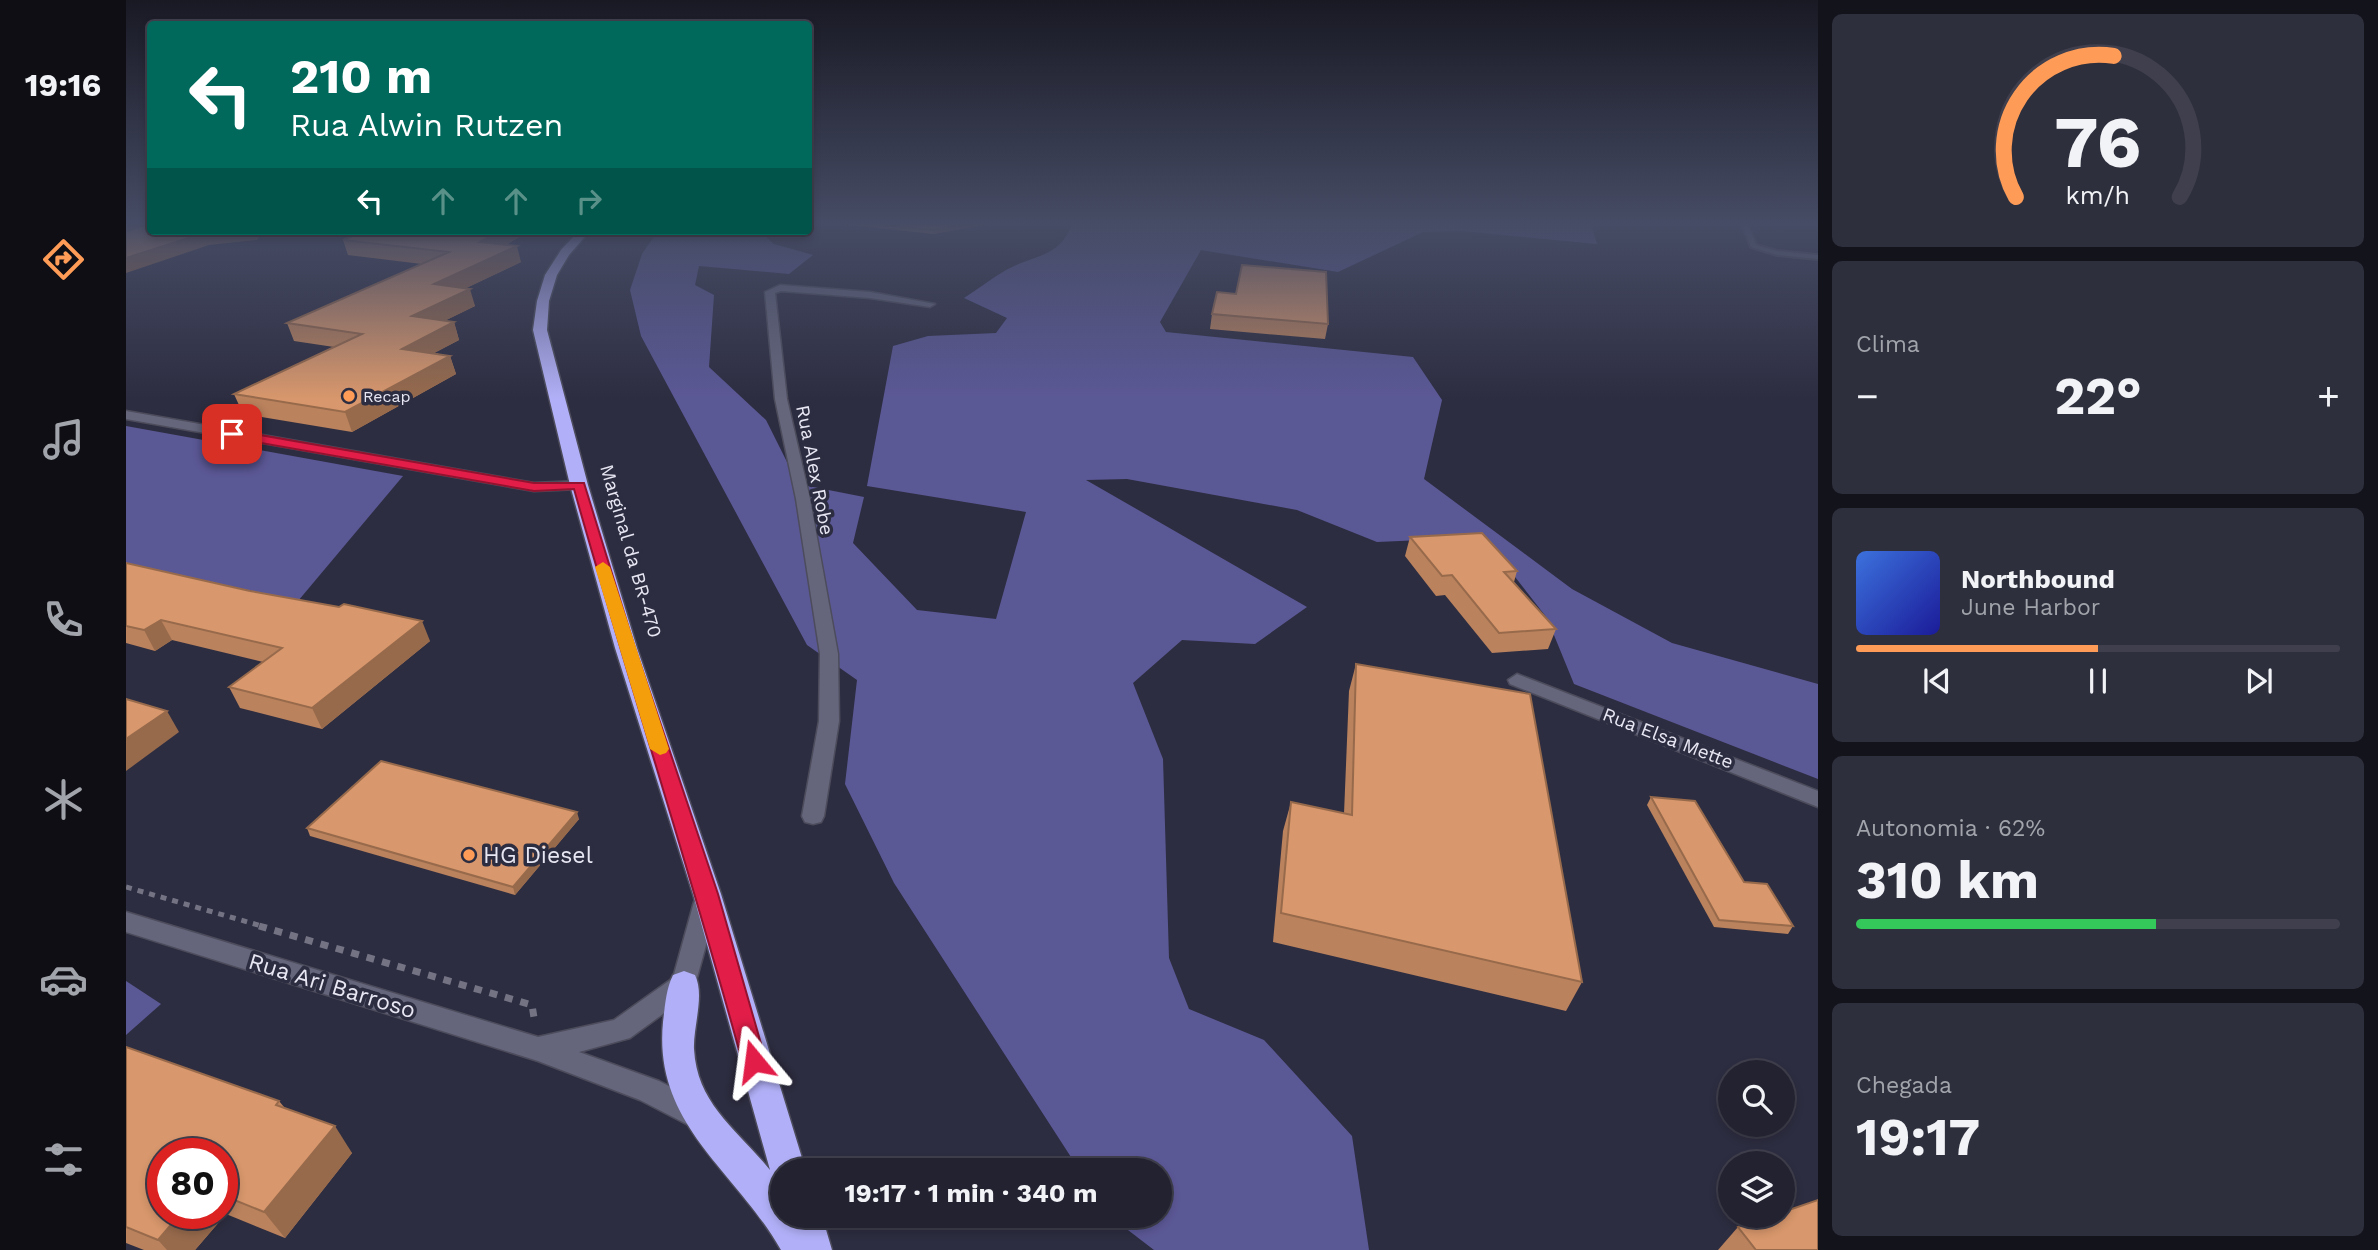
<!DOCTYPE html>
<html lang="pt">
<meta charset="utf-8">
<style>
body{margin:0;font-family:"Work Sans",sans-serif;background:#2e2f3d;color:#f1f3f6;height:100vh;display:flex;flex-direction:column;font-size:26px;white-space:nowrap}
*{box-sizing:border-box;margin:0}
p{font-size:23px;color:#a2a4ab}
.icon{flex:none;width:38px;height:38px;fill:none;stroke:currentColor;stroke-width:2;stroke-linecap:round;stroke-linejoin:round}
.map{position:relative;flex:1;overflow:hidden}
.drawer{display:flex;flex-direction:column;gap:14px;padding:14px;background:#13131b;width:560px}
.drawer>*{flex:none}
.top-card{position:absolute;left:21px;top:21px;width:665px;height:214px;border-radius:7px;box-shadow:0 4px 10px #0003,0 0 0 2px #3f3f4d;background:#00695c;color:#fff;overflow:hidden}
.tools{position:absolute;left:1592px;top:1060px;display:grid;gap:14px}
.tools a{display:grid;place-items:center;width:77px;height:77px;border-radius:50%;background:#222231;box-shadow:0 4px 10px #0003,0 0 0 2px #3f3f4d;font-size:35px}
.speed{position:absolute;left:21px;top:1138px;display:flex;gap:14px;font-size:35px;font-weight:700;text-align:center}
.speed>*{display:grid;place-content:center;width:91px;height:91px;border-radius:50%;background:#222231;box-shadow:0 4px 10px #0003,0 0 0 2px #3f3f4d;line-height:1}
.speed .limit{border:10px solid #d22;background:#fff;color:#111}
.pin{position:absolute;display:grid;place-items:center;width:60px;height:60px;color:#fff;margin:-30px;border-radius:14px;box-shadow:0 4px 10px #0006}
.me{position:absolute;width:77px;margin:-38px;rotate:344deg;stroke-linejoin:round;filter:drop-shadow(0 0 5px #0008)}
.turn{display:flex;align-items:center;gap:24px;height:147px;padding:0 28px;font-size:32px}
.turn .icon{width:91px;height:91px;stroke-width:2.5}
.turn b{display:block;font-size:49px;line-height:60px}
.lanes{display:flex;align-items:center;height:66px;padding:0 28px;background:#0003;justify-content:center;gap:35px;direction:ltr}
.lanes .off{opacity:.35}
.big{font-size:52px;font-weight:700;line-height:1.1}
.drawer .tile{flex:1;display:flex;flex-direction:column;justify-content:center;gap:10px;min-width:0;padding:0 24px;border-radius:10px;background:#2e2f3d}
.drawer .dial{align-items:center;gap:0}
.dial svg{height:182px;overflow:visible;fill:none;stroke:#3f3f4d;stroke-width:7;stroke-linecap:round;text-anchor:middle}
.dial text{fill:#f1f3f6;stroke:none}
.song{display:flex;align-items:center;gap:21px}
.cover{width:84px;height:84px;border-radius:10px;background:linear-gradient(135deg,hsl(220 70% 55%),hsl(240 70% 35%))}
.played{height:7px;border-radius:4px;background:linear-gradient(90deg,#fe9c57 50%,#3f3f4d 50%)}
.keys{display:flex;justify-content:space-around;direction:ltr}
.heat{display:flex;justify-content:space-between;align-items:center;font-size:38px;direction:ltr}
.charge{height:10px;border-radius:5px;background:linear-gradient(90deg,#34c759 62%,#3f3f4d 0)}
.trip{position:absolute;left:644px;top:1158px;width:402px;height:70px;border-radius:35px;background:#222231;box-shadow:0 4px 10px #0003,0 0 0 2px #3f3f4d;font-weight:700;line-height:70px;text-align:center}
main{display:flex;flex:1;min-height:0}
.dock{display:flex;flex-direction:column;width:126px;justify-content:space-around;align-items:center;background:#0e0e14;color:#a2a4ab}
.dock .icon{width:49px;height:49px}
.dock .current{color:#fe9c57}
.dock b{font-size:32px;color:#f1f3f6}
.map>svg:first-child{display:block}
.forest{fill:#5b5896}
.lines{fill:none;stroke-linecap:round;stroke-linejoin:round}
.lane-casing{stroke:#4c4c5c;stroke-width:4}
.street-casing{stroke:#4c4c5c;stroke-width:3}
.secondary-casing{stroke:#4c4c5c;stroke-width:3}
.highway-casing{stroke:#4c4c5c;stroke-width:3}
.path-far1{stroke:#737384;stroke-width:5;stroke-dasharray:6 6;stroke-linecap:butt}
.path{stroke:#737384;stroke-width:7;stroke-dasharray:8 8;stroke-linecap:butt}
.lane{fill:#65667c;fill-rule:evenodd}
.street{fill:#65667c;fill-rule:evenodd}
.secondary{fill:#65667c;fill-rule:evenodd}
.highway{fill:#b1aff7;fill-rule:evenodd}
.wall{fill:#ba825d;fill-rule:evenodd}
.shaded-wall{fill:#976a4c}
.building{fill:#d8976c;stroke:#976a4c;stroke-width:2}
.route{fill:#e11d48;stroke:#92132f;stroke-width:2}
.slow{fill:#f59e0b}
.poi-dot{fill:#fe9c57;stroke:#2d2d41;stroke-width:2.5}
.labels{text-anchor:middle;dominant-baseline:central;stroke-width:7;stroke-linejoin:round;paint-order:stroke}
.far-poi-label{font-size:16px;fill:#e7e7f4;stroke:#2d2d41;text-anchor:start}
.street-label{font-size:19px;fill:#e7e7f4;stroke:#2d2d41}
.near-poi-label{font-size:23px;fill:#e7e7f4;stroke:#2d2d41;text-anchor:start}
.near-street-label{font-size:23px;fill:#e7e7f4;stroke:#2d2d41}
</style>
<main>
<nav class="dock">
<b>19:16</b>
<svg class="icon current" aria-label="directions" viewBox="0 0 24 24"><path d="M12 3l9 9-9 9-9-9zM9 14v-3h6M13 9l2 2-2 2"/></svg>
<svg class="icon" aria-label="music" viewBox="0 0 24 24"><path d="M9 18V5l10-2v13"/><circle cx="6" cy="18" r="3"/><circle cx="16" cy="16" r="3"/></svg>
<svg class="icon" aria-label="phone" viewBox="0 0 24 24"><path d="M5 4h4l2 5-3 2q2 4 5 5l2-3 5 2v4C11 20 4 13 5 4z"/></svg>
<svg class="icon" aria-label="climate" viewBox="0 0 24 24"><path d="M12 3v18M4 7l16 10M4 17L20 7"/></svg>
<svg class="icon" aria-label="car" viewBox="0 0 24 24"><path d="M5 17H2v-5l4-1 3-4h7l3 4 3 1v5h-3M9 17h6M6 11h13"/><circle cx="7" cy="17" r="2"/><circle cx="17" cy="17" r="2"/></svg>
<svg class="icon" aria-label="filters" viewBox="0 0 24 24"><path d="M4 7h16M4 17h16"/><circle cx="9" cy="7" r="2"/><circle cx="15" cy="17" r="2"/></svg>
</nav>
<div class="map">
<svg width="1692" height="1250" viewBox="0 0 1692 1250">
<rect width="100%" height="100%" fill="#2d2d41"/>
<g class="forest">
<path d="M946 224H1465L1471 244 1336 231 1297 232 1212 272 1075 250 1034 322 1040 332 1287 357 1316 400 1298 479 1446 589 1546 643 1692 684V779L1448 684 1421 618 1372 555 1319 539 1251 542 1171 510 1001 479 960 480 1181 607 1129 644 1056 640 1007 683 1037 759 1043 958 1063 1009 1138 1040 1226 1136 1243 1250H1028L985 1217 1034 1216V1171H954L768 883 719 784 731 680 681 645 515 336 504 290 516 254 532 231 638 235 648 244 687 255 663 274 573 266 569 285 588 295 583 367 640 420 672 484 738 497 727 543 791 610 870 619 900 512 741 486 767 346 802 336 870 333 881 318 838 298C852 289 866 278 880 270 908 254 933 259 946 224Z"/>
<polygon points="0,426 277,476 172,601 0,563"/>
<polygon points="0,981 35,1004 0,1035"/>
</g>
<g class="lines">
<defs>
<polygon id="lane" points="1616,224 1622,224 1630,245 1651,251 1692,255 1692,259 1651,255 1625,247"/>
<g id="street">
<polygon points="654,285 744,292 809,304 804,307 744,298 655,291 649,293 661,399 684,499 712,654 713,721 698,816 695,822 687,824 679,822 676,816 693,721 694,654 670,499 649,399 639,292"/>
<polygon points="0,411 408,483 453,481 460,485 453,489 408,491 0,419"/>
<polygon points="1391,674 1692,791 1692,807 1384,684 1382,680"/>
</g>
<polygon id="secondary" points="580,893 588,895 592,902 567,992 504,1038 453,1052 533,1081 584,1107 588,1117 584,1127 574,1131 514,1100 412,1061 0,932 0,912 412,1037 488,1020 547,978 568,902 572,895"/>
<path id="highway" d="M453 231H464L443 255 431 275 423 301 421 330 462 485 511 648 595 894 680 1171H656V1216H696L706 1250H655C609 1169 527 1125 537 1022 539 1006 540 989 547 975L558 971 569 975C579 995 567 1027 568 1049 571 1105 612 1130 644 1170L567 894 489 648 444 485 407 330 411 301 419 275 435 250Z"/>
</defs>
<use href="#lane" class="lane-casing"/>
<use href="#street" class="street-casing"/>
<use href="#secondary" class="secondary-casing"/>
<use href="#highway" class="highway-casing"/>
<polyline class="path-far1" points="0,887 139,927"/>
<polyline class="path" points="133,926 406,1005 409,1024"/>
<use href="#lane" class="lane"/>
<use href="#street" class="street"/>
<use href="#secondary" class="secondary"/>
<use href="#highway" class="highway"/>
</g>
<g class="wall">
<polygon points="715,224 863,224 807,234"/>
<polygon points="239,231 403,231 380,245 395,262 340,288 349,306 318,321 328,322 333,340 308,353 324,356 330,374 226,432 117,414 108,394 208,347 168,341 161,323 296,264 222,255 217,240"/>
<polygon points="1086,314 1202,324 1199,339 1084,329"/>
<polygon points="1284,537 1391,571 1388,582 1430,629 1422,649 1366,653 1319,595 1310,596 1279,556"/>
<polygon points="0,563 304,641 196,729 114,708 103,687 137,662 46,640 29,651 0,643"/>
<polygon points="1230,664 1456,982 1440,1011 1147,942 1157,831 1165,802 1218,814 1223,691"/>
<polygon points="1525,797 1667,926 1662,934 1588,927 1521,805"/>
<polygon points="453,819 389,895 184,836 181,828"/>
<path d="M0 1047 153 1101 158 1107 226 1153 159 1238 100 1214 69 1250H18L0 1243ZM37 1153H96V1213Z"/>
<polygon points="1612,1227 1692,1250 1592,1250"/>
</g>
<g class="shaded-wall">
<polygon points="0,224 22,224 0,235"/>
<polygon points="840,224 863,224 807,234 807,230"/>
<polygon points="97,231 181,231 135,234 131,240 83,245 0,273 0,258 78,233"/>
<polygon points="373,231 403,231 358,258 354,242"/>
<polygon points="391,246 395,262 313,301 308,284"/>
<polygon points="344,289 349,306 292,334 286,316"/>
<polygon points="328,322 333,340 282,367 276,349"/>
<polygon points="324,356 330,374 226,432 219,412"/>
<polygon points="35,620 46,640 29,651 18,630"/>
<polygon points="296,621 304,641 196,729 186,708"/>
<polygon points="41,711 53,732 0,771 0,739"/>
<polygon points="451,812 453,819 389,895 387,887"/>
<polygon points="209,1126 226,1153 159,1238 138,1212"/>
<polygon points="96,1209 100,1214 69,1250 41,1250 32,1240 55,1213 96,1213"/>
</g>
<g class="building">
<polygon points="21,224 24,224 24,231 97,231 78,233 0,258 0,232"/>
<polygon points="754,224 840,224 807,230"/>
<polygon points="239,231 373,231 354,242 391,246 308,284 344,289 286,316 328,322 276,349 324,356 219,412 108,394 236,334 161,323 323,252 217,240"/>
<polygon points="1116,265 1200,272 1202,324 1086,314 1091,292 1110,294"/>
<polygon points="1356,533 1391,571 1378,572 1430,629 1373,633 1326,575 1316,576 1284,537"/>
<polygon points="0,563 124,591 213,607 218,604 296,621 186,708 103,687 156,648 35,620 18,630 0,626"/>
<polygon points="1230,664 1404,694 1456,982 1155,913 1165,802 1226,815"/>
<polygon points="0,699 41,711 0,739"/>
<polygon points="255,761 451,812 387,887 181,828"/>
<polygon points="1525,797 1569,801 1618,882 1641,884 1667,926 1593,920"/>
<polygon points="0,1047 153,1101 150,1105 209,1126 138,1212 96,1195 96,1153 37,1153 37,1213 55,1213 32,1240 0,1227"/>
<polygon points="1692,1200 1692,1250 1630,1250 1612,1227 1644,1216 1657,1216 1657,1212"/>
</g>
<linearGradient id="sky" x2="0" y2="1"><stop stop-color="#191924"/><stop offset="0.56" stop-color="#464c65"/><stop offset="1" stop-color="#464c65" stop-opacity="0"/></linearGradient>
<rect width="1692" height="399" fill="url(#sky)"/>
<path class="route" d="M106 430 408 483H458L509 648 592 894 640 1061 637 1069 628 1072 619 1069 616 1061C564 869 502 681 448 489L408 491 101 437 100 434Z"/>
<polygon class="slow" points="477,562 484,567 543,749 540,753 534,755 524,749 469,567"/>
<g class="poi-dot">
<circle cx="223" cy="396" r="7"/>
<circle cx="343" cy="855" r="7"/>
</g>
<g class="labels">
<g class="far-poi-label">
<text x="237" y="396">Recap</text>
</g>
<g class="street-label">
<text transform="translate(689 470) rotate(79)">Rua Alex Robe</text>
<text transform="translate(505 551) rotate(74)">Marginal da BR-470</text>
<text transform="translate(1542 738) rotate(21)">Rua Elsa Mette</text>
</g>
<g class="near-poi-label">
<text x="357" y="855">HG Diesel</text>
</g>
<g class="near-street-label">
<text transform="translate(206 986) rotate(17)">Rua Ari Barroso</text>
</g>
</g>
</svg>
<div class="tools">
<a><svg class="icon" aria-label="search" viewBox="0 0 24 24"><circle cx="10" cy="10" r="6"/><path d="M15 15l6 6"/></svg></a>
<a><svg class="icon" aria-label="layers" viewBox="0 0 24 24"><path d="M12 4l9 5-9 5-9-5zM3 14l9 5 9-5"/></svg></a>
</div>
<div class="speed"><div class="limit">80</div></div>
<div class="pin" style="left:106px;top:434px;background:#d93025"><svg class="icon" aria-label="arrive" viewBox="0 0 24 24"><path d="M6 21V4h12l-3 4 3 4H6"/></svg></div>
<svg class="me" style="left:628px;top:1061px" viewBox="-20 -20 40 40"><path d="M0-17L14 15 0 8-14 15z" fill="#e11d48" stroke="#fff" stroke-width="4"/></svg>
<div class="trip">19:17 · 1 min · 340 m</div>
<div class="top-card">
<div class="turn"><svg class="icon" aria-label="left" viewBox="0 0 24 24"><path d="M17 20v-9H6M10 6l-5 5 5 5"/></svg><div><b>210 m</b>Rua Alwin Rutzen</div></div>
<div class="lanes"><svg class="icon" aria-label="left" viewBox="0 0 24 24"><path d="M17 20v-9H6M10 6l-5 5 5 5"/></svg><svg class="icon off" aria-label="ahead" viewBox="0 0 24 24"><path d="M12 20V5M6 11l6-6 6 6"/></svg><svg class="icon off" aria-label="ahead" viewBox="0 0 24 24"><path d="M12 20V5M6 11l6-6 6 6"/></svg><svg class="icon off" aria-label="right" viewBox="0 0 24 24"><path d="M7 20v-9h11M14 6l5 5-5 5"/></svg></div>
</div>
</div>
<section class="drawer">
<div class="tile dial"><svg viewBox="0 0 100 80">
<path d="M14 69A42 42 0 1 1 86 69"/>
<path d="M14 69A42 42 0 0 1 57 7" stroke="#fe9c57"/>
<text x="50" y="56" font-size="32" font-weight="700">76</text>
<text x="50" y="72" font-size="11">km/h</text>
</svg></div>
<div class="tile"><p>Clima</p>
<div class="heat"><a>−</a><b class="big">22°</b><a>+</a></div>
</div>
<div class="tile">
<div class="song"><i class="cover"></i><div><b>Northbound</b><p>June Harbor</p></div></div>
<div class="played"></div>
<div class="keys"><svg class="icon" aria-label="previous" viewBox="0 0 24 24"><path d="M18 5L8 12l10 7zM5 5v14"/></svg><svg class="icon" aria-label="pause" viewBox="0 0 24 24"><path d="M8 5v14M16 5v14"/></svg><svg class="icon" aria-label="next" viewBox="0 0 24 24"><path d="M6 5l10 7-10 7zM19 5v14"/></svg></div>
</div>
<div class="tile"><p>Autonomia · 62%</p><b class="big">310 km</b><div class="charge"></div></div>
<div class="tile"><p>Chegada</p><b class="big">19:17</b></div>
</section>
</main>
